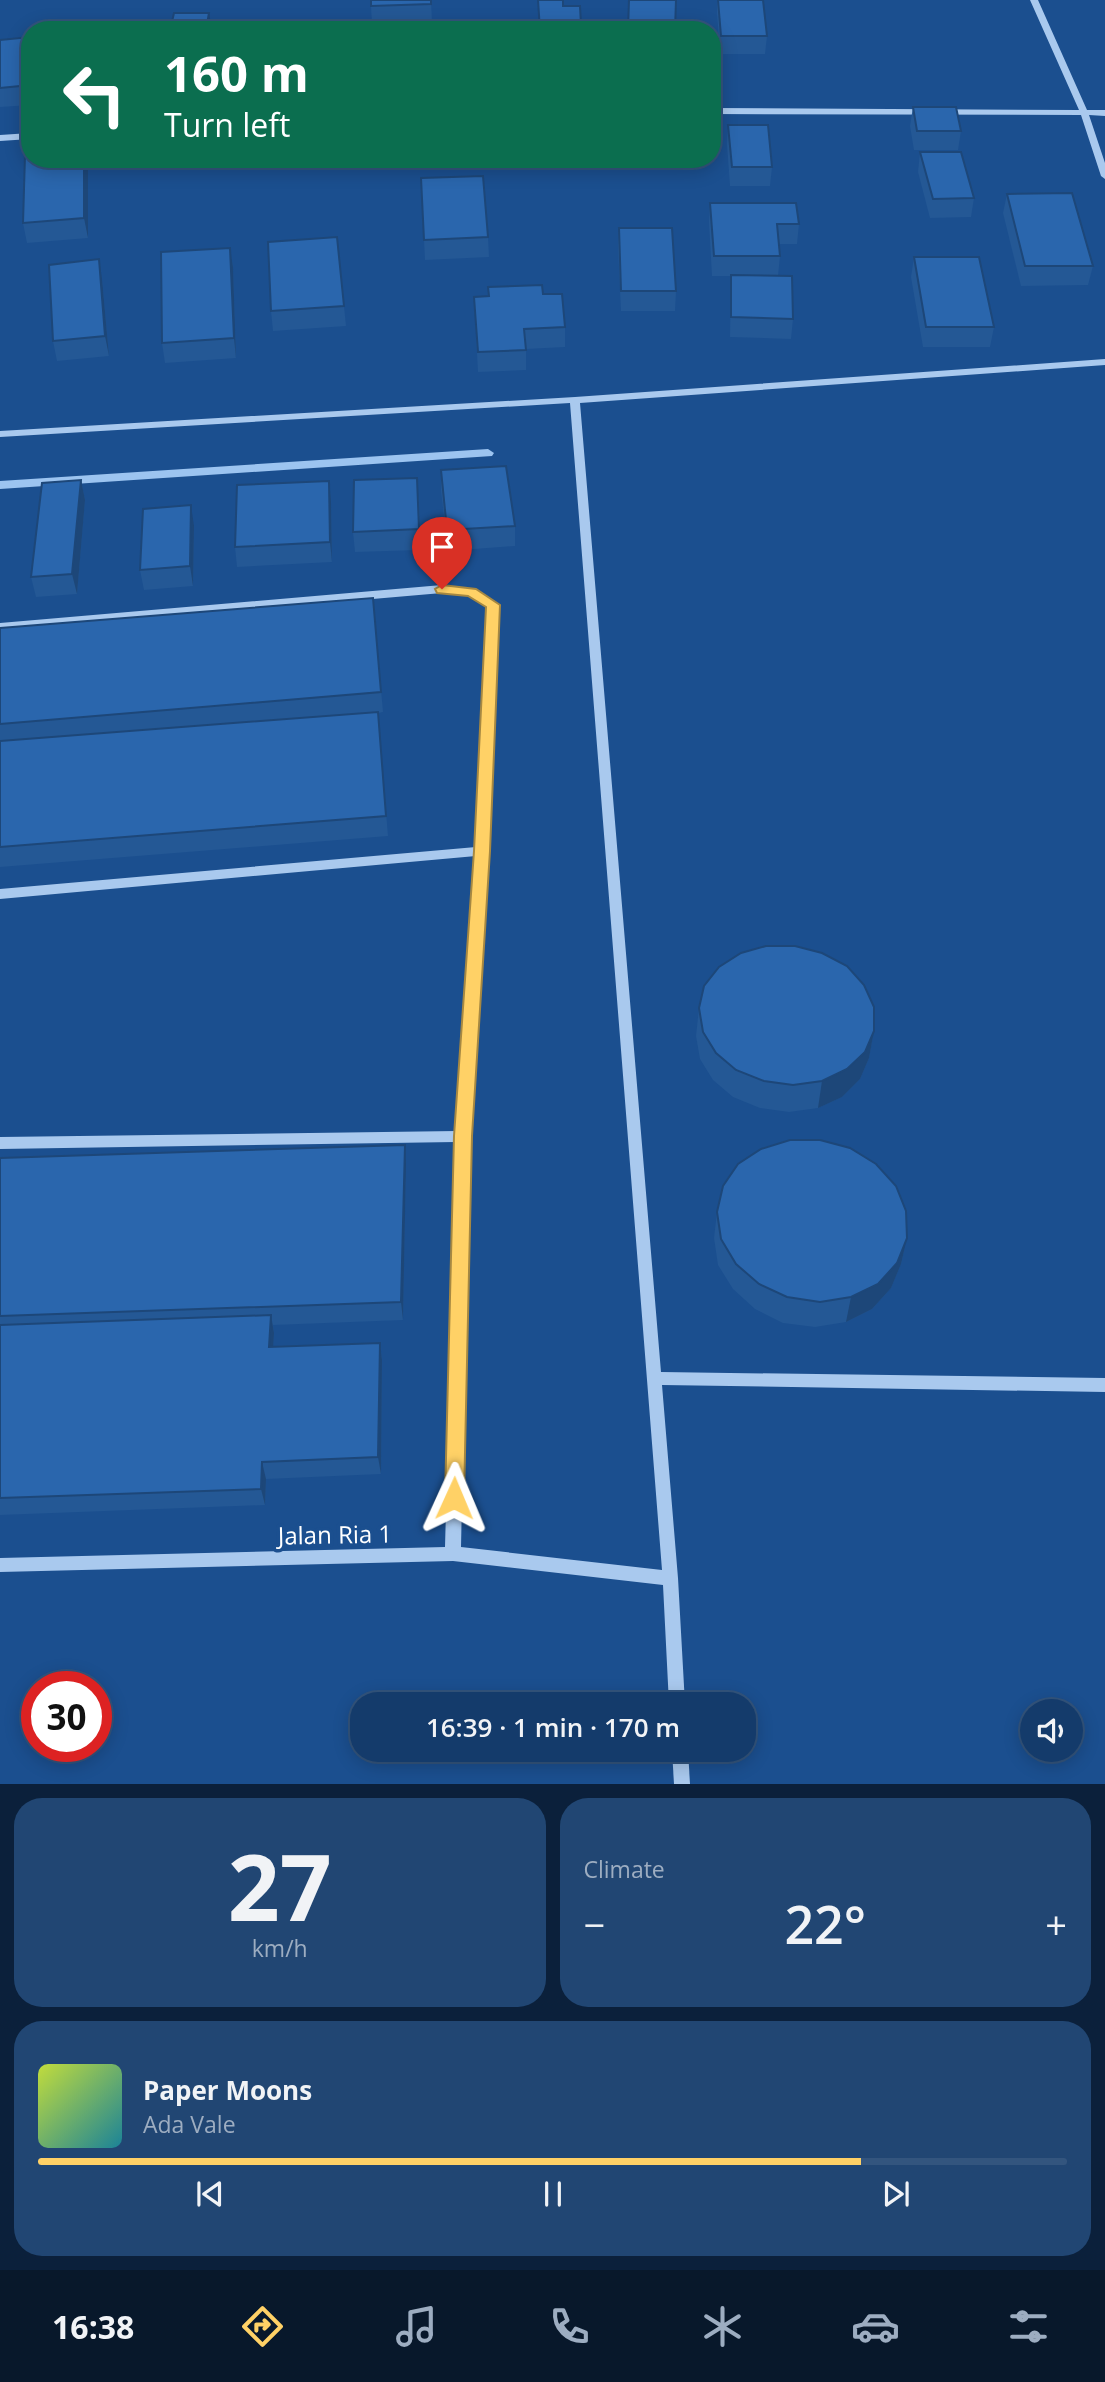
<!DOCTYPE html>
<meta charset="utf-8">
<style>
body{margin:0;font-family:"Open Sans",sans-serif;background:#214673;color:#f1f3f6;height:100vh;display:flex;flex-direction:column;font-size:26px;white-space:nowrap}
*{box-sizing:border-box;margin:0}
p{font-size:23px;color:#9dadc1}
.icon{flex:none;width:38px;height:38px;fill:none;stroke:currentColor;stroke-width:2;stroke-linecap:round;stroke-linejoin:round}
.map{position:relative;height:1784px;overflow:hidden}
.panel{display:flex;flex-direction:column;gap:14px;padding:14px;background:#0b203b;flex:1}
.panel>*{flex:none}
.hud{position:absolute;left:21px;top:21px;width:700px;height:147px;border-radius:28px;box-shadow:0 4px 18px #0003,0 0 0 2px #33557e;background:#0b6e4f;color:#fff;overflow:hidden}
.fabs{position:absolute;left:1020px;top:1699px;display:grid;gap:14px}
.fabs a{display:grid;place-items:center;width:63px;height:63px;border-radius:50%;background:#143b6b;box-shadow:0 4px 18px #0003,0 0 0 2px #33557e;font-size:35px}
.speed{position:absolute;left:21px;top:1671px;display:flex;gap:14px;font-size:35px;font-weight:700;text-align:center}
.speed>*{display:grid;place-content:center;width:91px;height:91px;border-radius:50%;background:#143b6b;box-shadow:0 4px 18px #0003,0 0 0 2px #33557e;line-height:1}
.speed .limit{border:10px solid #d22;background:#fff;color:#111}
.pin{position:absolute;display:grid;place-items:center;width:60px;height:60px;color:#fff;margin:-72px -30px;border-radius:50% 50% 50% 0;rotate:-45deg;box-shadow:0 0 7px #0007}
.pin .icon{rotate:45deg}
.me{position:absolute;width:77px;margin:-38px;rotate:1deg;stroke-linejoin:round;filter:drop-shadow(0 0 5px #0008)}
.turn{display:flex;align-items:center;gap:24px;height:147px;padding:0 28px;font-size:32px}
.turn .icon{width:91px;height:91px;stroke-width:2.5}
.turn b{display:block;font-size:49px;line-height:60px}
.big{font-size:52px;font-weight:600;line-height:1.1}
.panel .card{flex:1;display:flex;flex-direction:column;justify-content:center;gap:10px;min-width:0;padding:0 24px;border-radius:28px;background:#214673}
.panel .dial{align-items:center;gap:0}
.dial b{font-size:91px;line-height:1}
.song{display:flex;align-items:center;gap:21px}
.cover{width:84px;height:84px;border-radius:10px;background:linear-gradient(135deg,hsl(70 70% 55%),hsl(190 70% 35%))}
.played{height:7px;border-radius:4px;background:linear-gradient(90deg,#ffd166 80%,#33557e 80%)}
.keys{display:flex;justify-content:space-around;direction:ltr}
.heat{display:flex;justify-content:space-between;align-items:center;font-size:38px;direction:ltr}
.panel .tiles{flex:1;display:grid;gap:14px;grid-template-columns:1fr 1fr}
.card:last-child{grid-column:span 2}
.trip{position:absolute;left:350px;top:1692px;width:406px;height:70px;border-radius:28px;background:#143b6b;box-shadow:0 4px 18px #0003,0 0 0 2px #33557e;font-weight:600;line-height:70px;text-align:center}
.tabs{display:flex;height:112px;justify-content:space-around;align-items:center;background:#08182b;color:#9dadc1}
.tabs .icon{width:49px;height:49px}
.tabs .on{color:#ffd166}
.tabs b{font-size:32px;color:#f1f3f6}
.map>svg:first-child{display:block}
.lines{fill:none;stroke-linecap:round;stroke-linejoin:round}
.stream{fill:#9cc4f0;fill-rule:evenodd}
.minor{fill:#a9c9ee;fill-rule:evenodd}
.wall{fill:#245895}
.shaded-wall{fill:#1d4779}
.building{fill:#2a66ad;stroke:#1d4779;stroke-width:2}
.route{fill:#ffd166;stroke:#a68842;stroke-width:2}
.labels{text-anchor:middle;dominant-baseline:central;stroke-width:7;stroke-linejoin:round;paint-order:stroke}
.near-street-label{font-size:24px;fill:#fff;stroke:#1b4f8f}
</style>
<div class="map">
<svg width="1105" height="1784" viewBox="0 0 1105 1784">
<rect width="100%" height="100%" fill="#1b4f8f"/>
<g class="lines">
<polygon class="stream" points="488,449 494,453 492,456 0,489 0,481"/>
<g class="minor">
<polygon points="1030,0 1038,0 1087,110 1105,110 1105,116 1089,115 1105,163 1105,179 1101,176 1081,115 712,114 712,108 1079,110"/>
<polygon points="30,133 30,139 0,141 0,135"/>
<polygon points="1105,359 1105,365 580,403 661,1372 1105,1378 1105,1392 662,1385 678,1578 685,1704 669,1704 663,1585 453,1561 0,1572 0,1558 445,1547 456,1142 0,1149 0,1137 457,1131 476,856 0,899 0,889 476,847 487,607 469,595 442,593 0,631 0,623 442,585 475,589 498,605 488,851 470,1136 461,1547 662,1570 570,403 0,437 0,431 575,397"/>
<polygon points="672,1750 688,1750 690,1784 674,1784"/>
</g>
</g>
<g class="wall">
<polygon points="431,0 432,23 372,24 371,6"/>
<polygon points="717,0 763,0 767,36 765,54 720,54 717,12"/>
<polygon points="30,37 30,105 0,107 0,40"/>
<polygon points="913,107 961,131 958,150 914,150 910,126"/>
<polygon points="728,125 772,167 770,186 730,186 727,144"/>
<polygon points="920,152 974,198 971,217 930,218 918,172"/>
<polygon points="88,170 88,238 27,243 23,223"/>
<polygon points="421,178 488,237 489,257 425,260"/>
<polygon points="1007,194 1093,266 1088,285 1021,286 1003,213"/>
<polygon points="710,203 799,224 797,244 779,244 780,256 778,276 793,319 791,339 730,337 731,276 712,276 709,222"/>
<polygon points="619,228 676,291 675,311 621,311 618,247"/>
<polygon points="337,237 346,326 273,331 271,311"/>
<polygon points="230,248 233,267 236,358 165,363 162,343"/>
<polygon points="914,257 994,327 990,347 923,347 911,277"/>
<polygon points="99,259 102,279 109,356 57,361 53,341"/>
<polygon points="543,294 565,327 565,347 526,349 526,370 478,372 474,297"/>
<polygon points="441,470 515,526 515,546 448,551 441,490"/>
<polygon points="81,480 85,500 77,594 36,597 31,577"/>
<polygon points="329,481 331,501 332,562 237,567 235,547"/>
<polygon points="419,498 420,550 355,552 353,532"/>
<polygon points="194,526 193,586 144,590 140,570"/>
<polygon points="373,598 383,712 378,713 388,836 0,867 0,628"/>
<polygon points="699,1008 874,1031 869,1058 860,1079 842,1097 818,1108 789,1112 760,1108 733,1097 713,1080 700,1059 696,1036"/>
<polygon points="405,1145 406,1164 403,1320 273,1325 274,1333 273,1346 380,1343 382,1360 381,1474 266,1479 265,1505 0,1515 0,1158"/>
<polygon points="717,1212 907,1238 901,1264 891,1288 872,1309 846,1322 815,1327 783,1323 755,1309 733,1289 718,1265 714,1238"/>
</g>
<g class="shaded-wall">
<polygon points="209,13 212,30 206,30"/>
<polygon points="84,159 86,159 88,170 88,238 84,218"/>
<polygon points="230,248 233,267 236,358 234,338"/>
<polygon points="99,259 102,279 109,356 105,336"/>
<polygon points="81,480 85,500 77,594 72,574"/>
<polygon points="329,481 331,501 332,562 330,542"/>
<polygon points="191,505 194,526 193,586 190,566"/>
<polygon points="874,1031 869,1058 860,1079 842,1097 818,1108 822,1081"/>
<polygon points="405,1145 406,1164 403,1320 401,1302"/>
<polygon points="907,1238 901,1264 891,1288 872,1309 846,1322 851,1297"/>
<polygon points="271,1315 274,1333 272,1364 269,1347"/>
<polygon points="380,1343 382,1360 381,1474 378,1457"/>
<polygon points="262,1462 266,1479 265,1505 261,1489"/>
</g>
<g class="building">
<polygon points="371,0 431,0 431,4 371,6"/>
<polygon points="538,0 563,0 563,6 580,6 581,25 599,25 600,30 540,30"/>
<polygon points="629,0 676,0 675,30 628,30"/>
<polygon points="718,0 763,0 767,36 721,36"/>
<polygon points="174,13 209,13 206,30 170,30"/>
<rect x="382" y="28" width="68" height="2"/>
<polygon points="30,37 30,85 0,88 0,40"/>
<polygon points="913,107 956,107 961,131 917,131"/>
<polygon points="728,125 768,125 772,167 732,167"/>
<polygon points="920,152 961,152 974,198 933,199"/>
<polygon points="25,155 30,155 30,159 84,159 84,218 23,223"/>
<polygon points="483,176 488,237 424,240 421,178"/>
<polygon points="1072,193 1093,266 1025,266 1007,194"/>
<polygon points="710,203 796,203 799,224 777,224 780,256 714,256"/>
<polygon points="619,228 672,228 676,291 621,291"/>
<polygon points="337,237 344,306 271,311 268,242"/>
<polygon points="230,248 234,338 162,343 161,252"/>
<polygon points="914,257 979,257 994,327 926,327"/>
<polygon points="99,259 105,336 53,341 49,265"/>
<polygon points="731,275 792,276 793,319 731,317"/>
<polygon points="542,285 543,294 562,294 565,327 524,329 526,350 478,352 474,297 489,296 488,287"/>
<polygon points="506,466 515,526 447,530 441,470"/>
<polygon points="417,478 419,529 353,532 354,480"/>
<polygon points="81,480 72,574 31,577 42,483"/>
<polygon points="329,481 330,542 235,547 237,485"/>
<polygon points="191,505 190,566 140,570 143,509"/>
<polygon points="373,598 381,692 0,724 0,628"/>
<polygon points="378,712 386,816 0,847 0,741"/>
<polygon points="766,946 795,946 822,953 847,966 864,985 874,1007 874,1031 865,1052 847,1069 822,1081 793,1085 764,1081 736,1070 716,1053 703,1032 699,1008 704,986 719,967 741,953"/>
<polygon points="790,1140 820,1140 850,1148 876,1164 896,1186 906,1211 907,1238 897,1263 878,1284 851,1297 820,1302 787,1297 759,1284 736,1264 721,1239 717,1212 723,1186 738,1164 761,1149"/>
<polygon points="405,1145 401,1302 0,1316 0,1158"/>
<polygon points="271,1315 269,1347 380,1343 378,1457 262,1462 261,1489 0,1498 0,1325"/>
</g>
<polygon class="route" points="442,585 476,589 500,605 490,851 472,1136 464,1498 461,1504 454,1507 447,1504 445,1498 454,1136 474,851 486,607 468,596 437,593 435,589"/>
<g class="labels">
<g class="near-street-label">
<text transform="translate(335 1534) rotate(-1)">Jalan Ria 1</text>
</g>
</g>
</svg>
<div class="fabs">
<a><svg class="icon" aria-label="sound" viewBox="0 0 24 24"><path d="M4 9h4l5-4v14l-5-4H4zM17 9q2 3 0 6"/></svg></a>
</div>
<div class="speed"><div class="limit">30</div></div>
<div class="pin" style="left:442px;top:589px;background:#d93025"><svg class="icon" aria-label="arrive" viewBox="0 0 24 24"><path d="M6 21V4h12l-3 4 3 4H6"/></svg></div>
<svg class="me" style="left:454px;top:1498px" viewBox="-20 -20 40 40"><path d="M0-17L14 15 0 8-14 15z" fill="#ffd166" stroke="#fff" stroke-width="4"/></svg>
<div class="trip">16:39 · 1 min · 170 m</div>
<div class="hud">
<div class="turn"><svg class="icon" aria-label="left" viewBox="0 0 24 24"><path d="M17 20v-9H6M10 6l-5 5 5 5"/></svg><div><b>160 m</b>Turn left</div></div>
</div>
</div>
<section class="panel">
<div class="tiles">
<div class="card dial"><b>27</b><p>km/h</p></div>
<div class="card"><p>Climate</p>
<div class="heat"><a>−</a><b class="big">22°</b><a>+</a></div>
</div>
<div class="card">
<div class="song"><i class="cover"></i><div><b>Paper Moons</b><p>Ada Vale</p></div></div>
<div class="played"></div>
<div class="keys"><svg class="icon" aria-label="previous" viewBox="0 0 24 24"><path d="M18 5L8 12l10 7zM5 5v14"/></svg><svg class="icon" aria-label="pause" viewBox="0 0 24 24"><path d="M8 5v14M16 5v14"/></svg><svg class="icon" aria-label="next" viewBox="0 0 24 24"><path d="M6 5l10 7-10 7zM19 5v14"/></svg></div>
</div>
</div>
</section>
<nav class="tabs">
<b>16:38</b>
<svg class="icon on" aria-label="directions" viewBox="0 0 24 24"><path d="M12 3l9 9-9 9-9-9zM9 14v-3h6M13 9l2 2-2 2"/></svg>
<svg class="icon" aria-label="music" viewBox="0 0 24 24"><path d="M9 18V5l10-2v13"/><circle cx="6" cy="18" r="3"/><circle cx="16" cy="16" r="3"/></svg>
<svg class="icon" aria-label="phone" viewBox="0 0 24 24"><path d="M5 4h4l2 5-3 2q2 4 5 5l2-3 5 2v4C11 20 4 13 5 4z"/></svg>
<svg class="icon" aria-label="climate" viewBox="0 0 24 24"><path d="M12 3v18M4 7l16 10M4 17L20 7"/></svg>
<svg class="icon" aria-label="car" viewBox="0 0 24 24"><path d="M5 17H2v-5l4-1 3-4h7l3 4 3 1v5h-3M9 17h6M6 11h13"/><circle cx="7" cy="17" r="2"/><circle cx="17" cy="17" r="2"/></svg>
<svg class="icon" aria-label="filters" viewBox="0 0 24 24"><path d="M4 7h16M4 17h16"/><circle cx="9" cy="7" r="2"/><circle cx="15" cy="17" r="2"/></svg>
</nav>
